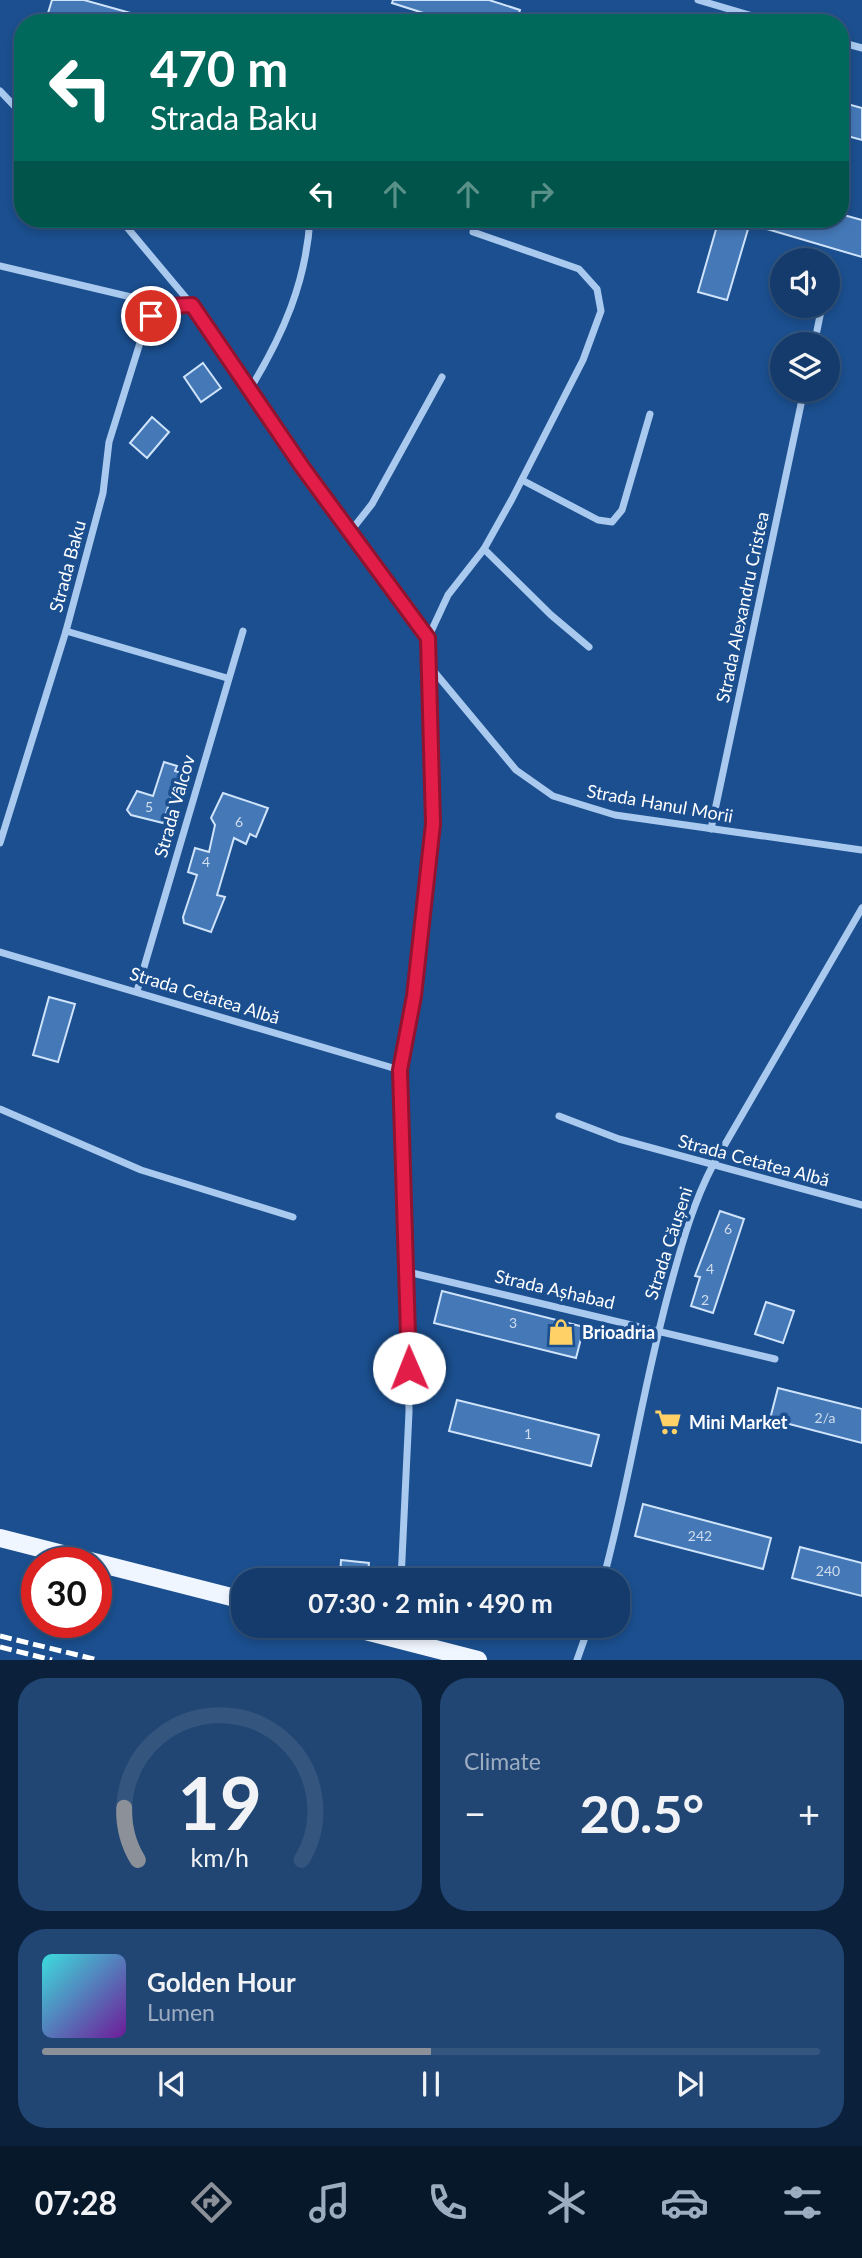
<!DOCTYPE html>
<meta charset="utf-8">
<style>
body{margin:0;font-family:Lato,sans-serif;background:#214673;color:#f1f3f6;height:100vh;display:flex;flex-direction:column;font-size:26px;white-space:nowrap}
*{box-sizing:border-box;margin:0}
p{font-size:23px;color:#9dadc1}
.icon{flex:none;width:38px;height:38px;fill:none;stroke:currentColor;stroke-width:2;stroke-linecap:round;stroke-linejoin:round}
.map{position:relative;height:1660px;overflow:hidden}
.side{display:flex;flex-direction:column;gap:18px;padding:18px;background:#0b203b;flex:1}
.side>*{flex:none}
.top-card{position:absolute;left:14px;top:14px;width:835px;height:214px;border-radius:28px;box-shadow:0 4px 10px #0003,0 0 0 2px #33557e;background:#00695c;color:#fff;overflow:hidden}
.tools{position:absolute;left:770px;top:248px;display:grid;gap:14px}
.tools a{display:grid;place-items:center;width:70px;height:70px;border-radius:50%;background:#143b6b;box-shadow:0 4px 10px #0003,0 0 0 2px #33557e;font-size:35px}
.speed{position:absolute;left:21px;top:1547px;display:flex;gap:14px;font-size:35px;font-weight:700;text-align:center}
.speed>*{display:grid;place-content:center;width:91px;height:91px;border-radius:50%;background:#143b6b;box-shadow:0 4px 10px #0003,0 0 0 2px #33557e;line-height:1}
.speed .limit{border:10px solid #d22;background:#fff;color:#111}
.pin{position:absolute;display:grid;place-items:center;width:60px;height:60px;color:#fff;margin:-30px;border:4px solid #fff;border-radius:50%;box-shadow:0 2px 7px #0007}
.me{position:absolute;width:77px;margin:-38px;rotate:359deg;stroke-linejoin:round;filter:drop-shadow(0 0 5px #0008)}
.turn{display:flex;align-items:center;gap:24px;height:147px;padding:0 21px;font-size:32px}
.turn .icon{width:91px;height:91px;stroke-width:2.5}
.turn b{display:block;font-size:49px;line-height:60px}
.lanes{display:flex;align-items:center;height:66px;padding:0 21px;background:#0003;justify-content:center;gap:35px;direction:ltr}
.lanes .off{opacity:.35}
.big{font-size:52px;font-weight:700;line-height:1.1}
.side .widget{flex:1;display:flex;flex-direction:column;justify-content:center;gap:10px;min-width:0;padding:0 24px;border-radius:28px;background:#214673}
.side .dial{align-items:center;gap:0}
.dial svg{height:182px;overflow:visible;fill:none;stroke:#33557e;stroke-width:7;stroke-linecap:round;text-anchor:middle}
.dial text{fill:#f1f3f6;stroke:none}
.song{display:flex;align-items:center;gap:21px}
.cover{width:84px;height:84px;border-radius:10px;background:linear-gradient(135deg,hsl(180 70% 55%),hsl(280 70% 35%))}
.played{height:7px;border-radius:4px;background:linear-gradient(90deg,#8c9099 50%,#33557e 50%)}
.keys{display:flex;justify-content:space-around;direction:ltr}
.heat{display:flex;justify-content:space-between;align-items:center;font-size:38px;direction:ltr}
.side .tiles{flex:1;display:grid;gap:18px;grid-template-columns:1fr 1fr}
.widget:last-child{grid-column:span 2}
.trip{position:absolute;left:231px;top:1568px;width:399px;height:70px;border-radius:28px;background:#143b6b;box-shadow:0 4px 10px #0003,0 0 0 2px #33557e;font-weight:700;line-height:70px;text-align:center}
.menu{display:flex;height:112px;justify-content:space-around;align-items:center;background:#08182b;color:#9dadc1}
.menu .icon{width:49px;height:49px}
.menu .on{color:#8c9099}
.menu b{font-size:32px;color:#f1f3f6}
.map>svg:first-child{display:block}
.building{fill:#4478b7;stroke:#cfe3fa;stroke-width:2}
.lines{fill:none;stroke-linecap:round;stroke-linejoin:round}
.street{stroke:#a9c9ee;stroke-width:7}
.primary{stroke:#f0f6ff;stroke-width:18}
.rail{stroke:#fff;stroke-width:5;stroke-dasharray:12 5;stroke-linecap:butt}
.route-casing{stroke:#92132f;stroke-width:18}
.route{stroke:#e11d48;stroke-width:12}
.labels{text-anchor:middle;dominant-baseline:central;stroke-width:7;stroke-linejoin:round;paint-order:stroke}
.number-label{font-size:14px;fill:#d0dded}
.street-label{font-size:18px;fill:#fff;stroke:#1b4f8f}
.poi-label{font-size:18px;font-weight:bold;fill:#fff;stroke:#1b4f8f;text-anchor:start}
</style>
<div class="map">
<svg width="862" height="1660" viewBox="0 0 862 1660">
<rect width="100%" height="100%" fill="#1b4f8f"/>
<g class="building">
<polygon points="52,0 84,0 152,19 152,23 45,23"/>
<polygon points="393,0 489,0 520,10 516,23 455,23 392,3"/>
<polygon points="840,102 862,108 862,140 840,134"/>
<polygon points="840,214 862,220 862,257 767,229 770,219 840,219"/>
<polygon points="719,219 751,219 727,300 698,292"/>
<polygon points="203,363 221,388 201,402 184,377"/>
<polygon points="152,417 169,432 147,458 130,443"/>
<polygon points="164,762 177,766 175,771 186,775 180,790 174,788 163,823 131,815 127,810 137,791 153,796"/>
<polygon points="223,793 268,808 256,837 250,834 246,844 234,838 217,895 225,897 211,932 184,923 183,917 197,875 188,872 195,848 209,852 215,825 211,818"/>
<polygon points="49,997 75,1004 58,1062 33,1055"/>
<polygon points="720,1211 744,1219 713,1313 691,1306 700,1277 695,1276"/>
<polygon points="442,1291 584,1327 576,1358 434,1323"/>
<polygon points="766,1302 794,1311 783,1343 755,1334"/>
<polygon points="778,1388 862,1409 862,1443 770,1419"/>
<polygon points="457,1400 599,1435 591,1466 449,1431"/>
<polygon points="643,1504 771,1538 763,1569 635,1536"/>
<polygon points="800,1547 862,1563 862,1596 792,1578"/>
<polygon points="341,1560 369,1563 367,1579 340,1576"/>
</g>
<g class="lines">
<g class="street">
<polyline points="698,0 776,23"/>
<polyline points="840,42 862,48"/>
<polyline points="0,91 23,115"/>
<polyline points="120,219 192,305 303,468 428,638 433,824 414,996 400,1070 408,1272 409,1412 401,1580"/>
<polyline points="0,266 169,306 192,305"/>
<polyline points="828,281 830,271"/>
<polyline points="814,345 822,306"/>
<path d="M250 389C283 335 306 282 310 219"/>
<polyline points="522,480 598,520 612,522 622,510 650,414"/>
<polyline points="350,532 372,504 442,377"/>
<polyline points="484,549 551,615 589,647"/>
<polyline points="66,631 227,678"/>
<polyline points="428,638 448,595 484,549 512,499 583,360 601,311 597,289 579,269 473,232"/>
<polyline points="427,663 516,770 553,796 615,815 862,850"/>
<polyline points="711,829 804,390"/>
<polyline points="0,843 66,631 103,493 109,442 144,330 151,316 169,306"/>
<polyline points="0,952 400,1070"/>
<polyline points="137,991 243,631"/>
<polyline points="0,1109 141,1170 293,1217"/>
<polyline points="559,1116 619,1139 862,1205"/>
<polyline points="408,1272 775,1359"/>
<path d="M603 1580C630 1481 644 1379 672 1280 683 1240 694 1201 713 1165L862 908"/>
<polyline points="577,1660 589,1626"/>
</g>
<g class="primary">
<polyline points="0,1538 243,1600"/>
<polyline points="346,1626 478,1660"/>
</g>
<g class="rail">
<polyline points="0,1636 98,1660"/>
<polyline points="0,1647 52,1660"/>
</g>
</g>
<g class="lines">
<defs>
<polyline id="route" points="151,316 169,306 192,305 303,468 428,638 433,824 414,996 400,1070 409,1368"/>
</defs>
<use href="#route" class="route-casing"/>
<use href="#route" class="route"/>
</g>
<defs>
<symbol id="shop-bare" viewBox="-9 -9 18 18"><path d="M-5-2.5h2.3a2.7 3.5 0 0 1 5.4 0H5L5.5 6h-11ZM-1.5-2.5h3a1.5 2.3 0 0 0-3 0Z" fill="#ffd166" stroke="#1b4f8f" stroke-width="2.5" paint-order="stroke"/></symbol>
<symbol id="supermarket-bare" viewBox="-9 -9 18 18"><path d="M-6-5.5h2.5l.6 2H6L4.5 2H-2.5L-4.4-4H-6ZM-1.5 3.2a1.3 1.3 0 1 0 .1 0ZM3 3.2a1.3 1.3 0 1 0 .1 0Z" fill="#ffd166" stroke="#1b4f8f" stroke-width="2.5" paint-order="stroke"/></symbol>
</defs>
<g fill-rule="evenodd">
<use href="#shop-bare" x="542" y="1313" width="38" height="38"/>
<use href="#supermarket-bare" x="649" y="1403" width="38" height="38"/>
</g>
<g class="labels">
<g class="number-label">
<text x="149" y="806">5</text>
<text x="239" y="821">6</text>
<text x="206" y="861">4</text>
<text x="728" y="1228">6</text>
<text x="710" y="1268">4</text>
<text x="705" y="1299">2</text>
<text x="513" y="1322">3</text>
<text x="825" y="1417">2/a</text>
<text x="528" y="1433">1</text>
<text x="700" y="1535">242</text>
<text x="828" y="1570">240</text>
</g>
<g class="street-label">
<text transform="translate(67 566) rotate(-75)">Strada Baku</text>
<text transform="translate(742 607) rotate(-78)">Strada Alexandru Cristea</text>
<text transform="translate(660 803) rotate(10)">Strada Hanul Morii</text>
<text transform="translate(174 806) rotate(-74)">Strada Vâlcov</text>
<text transform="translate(205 995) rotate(17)">Strada Cetatea Albă</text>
<text transform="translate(754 1160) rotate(15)">Strada Cetatea Albă</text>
<text transform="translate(668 1243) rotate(-72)">Strada Căușeni</text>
<text transform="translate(555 1289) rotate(13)">Strada Așhabad</text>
</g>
<g class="poi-label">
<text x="582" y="1332">Brioadria</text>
<text x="689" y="1422">Mini Market</text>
</g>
</g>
</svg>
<div class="tools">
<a><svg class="icon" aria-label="sound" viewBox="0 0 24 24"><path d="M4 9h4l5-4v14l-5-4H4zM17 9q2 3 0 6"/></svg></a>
<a><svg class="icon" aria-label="layers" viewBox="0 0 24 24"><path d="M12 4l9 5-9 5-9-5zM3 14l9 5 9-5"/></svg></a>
</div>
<div class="speed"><div class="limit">30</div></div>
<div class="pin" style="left:151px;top:316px;background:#d93025"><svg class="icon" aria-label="arrive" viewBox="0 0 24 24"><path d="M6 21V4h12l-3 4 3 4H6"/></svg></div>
<svg class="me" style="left:409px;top:1368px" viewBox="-20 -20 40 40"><circle r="19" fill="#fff"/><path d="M0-13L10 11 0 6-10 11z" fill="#e11d48"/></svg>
<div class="trip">07:30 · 2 min · 490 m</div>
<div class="top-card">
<div class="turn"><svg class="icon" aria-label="left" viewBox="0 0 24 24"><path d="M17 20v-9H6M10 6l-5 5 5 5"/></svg><div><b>470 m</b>Strada Baku</div></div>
<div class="lanes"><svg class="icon" aria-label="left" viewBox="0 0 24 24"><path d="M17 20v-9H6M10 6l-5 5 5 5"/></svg><svg class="icon off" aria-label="ahead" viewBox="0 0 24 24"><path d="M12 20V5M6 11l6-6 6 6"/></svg><svg class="icon off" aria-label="ahead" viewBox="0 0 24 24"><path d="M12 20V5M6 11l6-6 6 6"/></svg><svg class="icon off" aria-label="right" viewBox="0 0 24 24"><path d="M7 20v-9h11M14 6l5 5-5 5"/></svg></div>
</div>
</div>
<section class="side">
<div class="tiles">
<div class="widget dial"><svg viewBox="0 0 100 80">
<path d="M14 69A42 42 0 1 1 86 69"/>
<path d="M14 69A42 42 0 0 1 8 46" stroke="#8c9099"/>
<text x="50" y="56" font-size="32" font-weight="700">19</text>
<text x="50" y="72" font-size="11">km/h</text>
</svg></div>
<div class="widget"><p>Climate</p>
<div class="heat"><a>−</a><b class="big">20.5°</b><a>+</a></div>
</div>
<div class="widget">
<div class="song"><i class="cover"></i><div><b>Golden Hour</b><p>Lumen</p></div></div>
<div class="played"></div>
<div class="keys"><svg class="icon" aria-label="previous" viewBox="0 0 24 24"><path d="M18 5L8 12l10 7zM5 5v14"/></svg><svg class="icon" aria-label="pause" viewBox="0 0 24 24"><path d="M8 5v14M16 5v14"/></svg><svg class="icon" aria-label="next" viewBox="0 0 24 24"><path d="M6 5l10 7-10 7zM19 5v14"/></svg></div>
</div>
</div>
</section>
<nav class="menu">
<b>07:28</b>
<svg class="icon on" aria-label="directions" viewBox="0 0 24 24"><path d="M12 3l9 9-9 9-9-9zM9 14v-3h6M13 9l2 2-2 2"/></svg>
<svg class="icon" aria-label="music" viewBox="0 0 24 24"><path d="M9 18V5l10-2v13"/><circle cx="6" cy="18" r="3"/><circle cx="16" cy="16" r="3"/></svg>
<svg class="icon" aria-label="phone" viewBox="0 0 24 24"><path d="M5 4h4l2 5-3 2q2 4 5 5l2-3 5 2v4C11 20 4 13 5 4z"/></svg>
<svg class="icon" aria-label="climate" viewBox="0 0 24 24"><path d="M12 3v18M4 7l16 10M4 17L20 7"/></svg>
<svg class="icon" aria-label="car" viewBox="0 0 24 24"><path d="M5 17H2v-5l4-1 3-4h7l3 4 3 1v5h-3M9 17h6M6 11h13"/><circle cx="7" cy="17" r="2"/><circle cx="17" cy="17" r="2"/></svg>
<svg class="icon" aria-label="filters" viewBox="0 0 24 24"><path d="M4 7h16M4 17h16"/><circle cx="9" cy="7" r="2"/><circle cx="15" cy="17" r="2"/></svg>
</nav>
